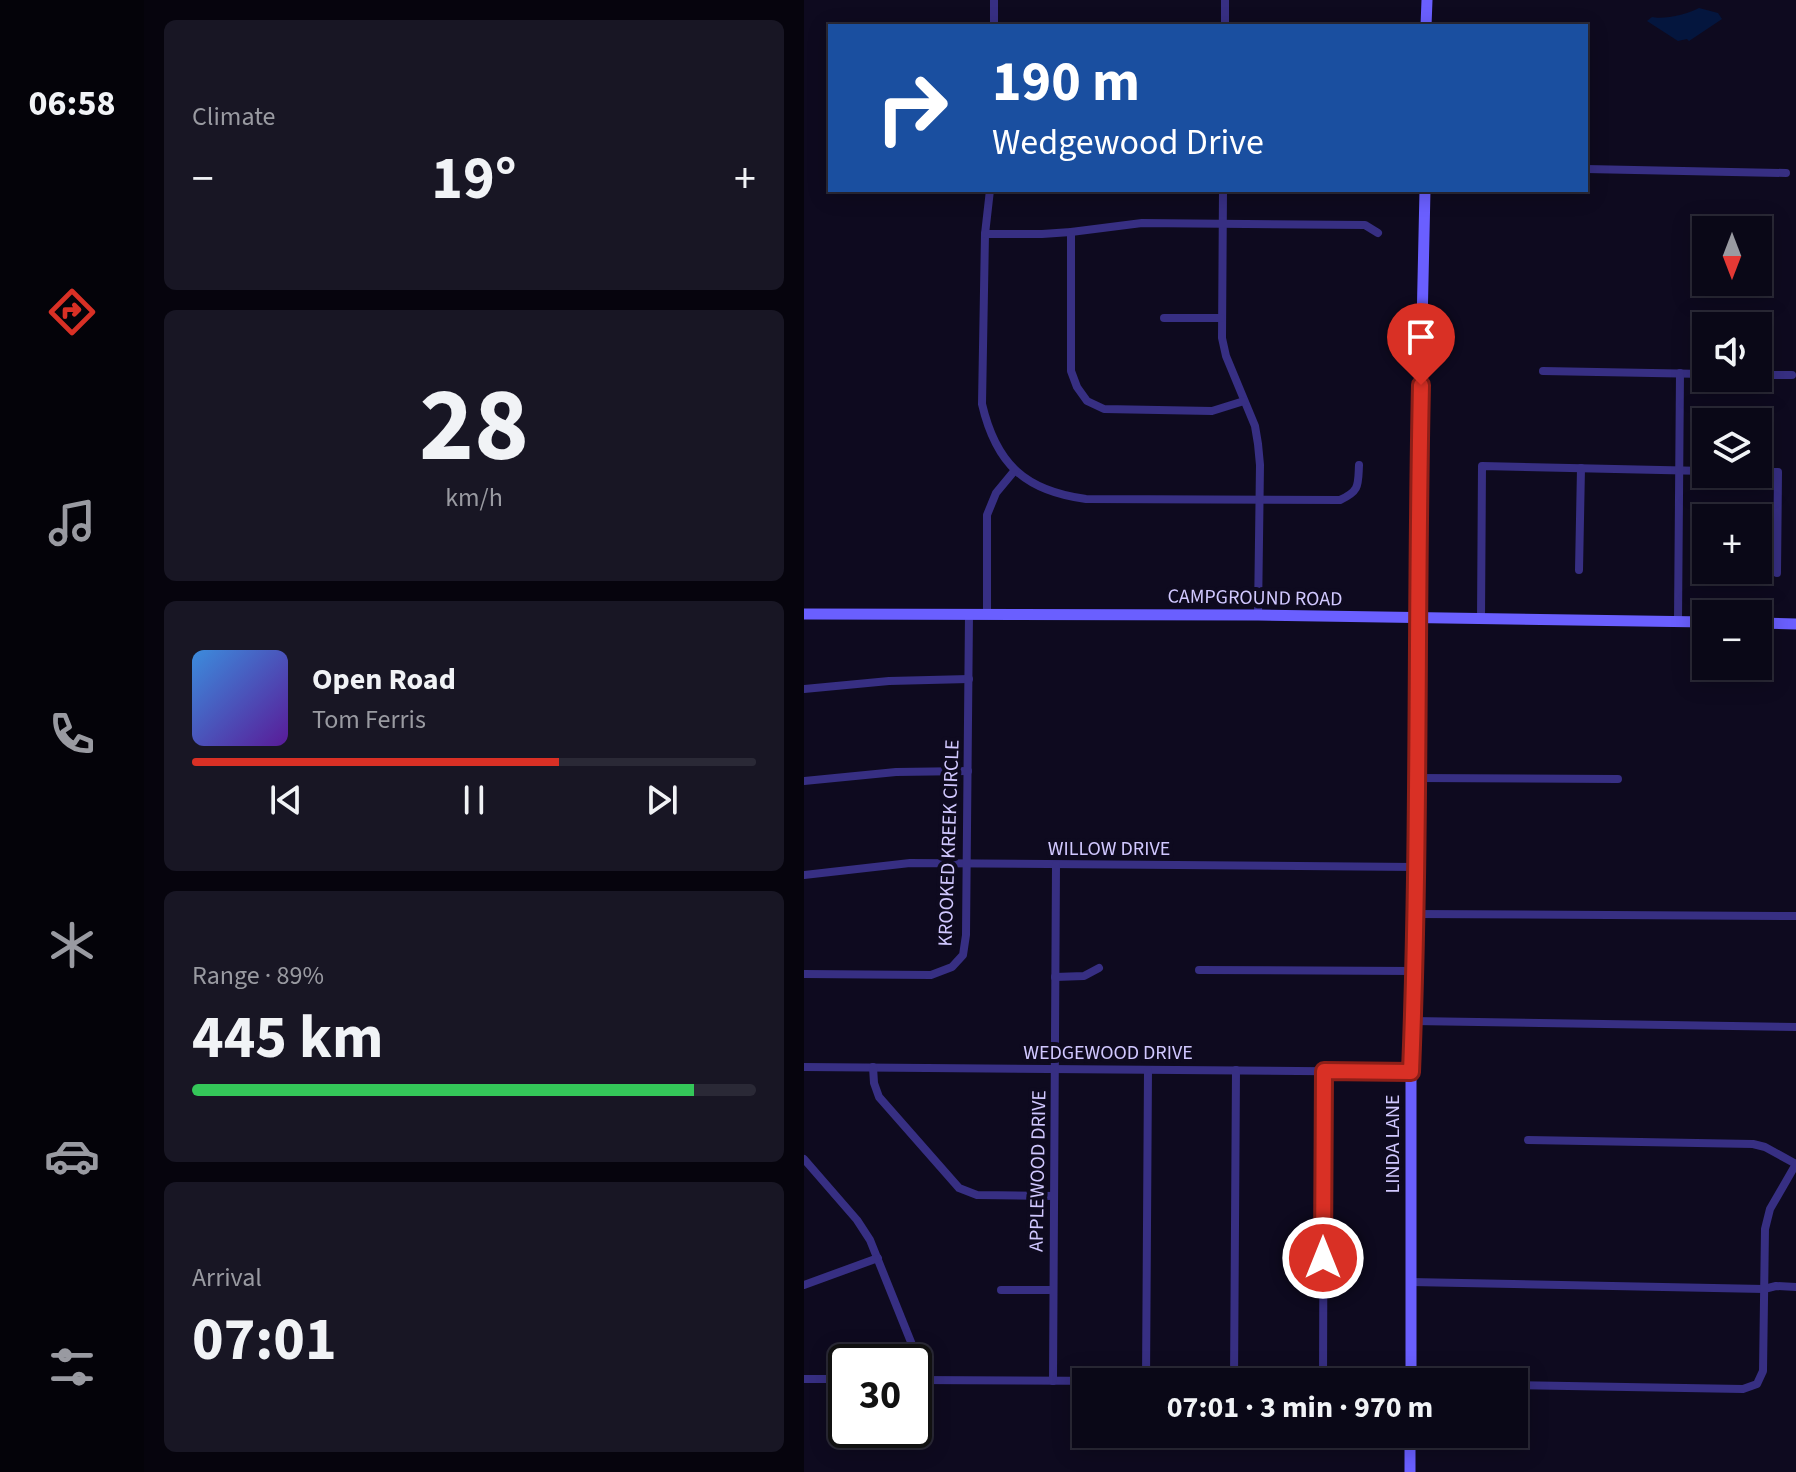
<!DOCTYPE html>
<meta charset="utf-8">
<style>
body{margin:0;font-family:"Source Sans 3",sans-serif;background:#181624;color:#f1f3f6;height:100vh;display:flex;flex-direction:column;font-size:30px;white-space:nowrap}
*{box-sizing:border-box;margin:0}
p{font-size:26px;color:#999aa1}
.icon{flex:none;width:44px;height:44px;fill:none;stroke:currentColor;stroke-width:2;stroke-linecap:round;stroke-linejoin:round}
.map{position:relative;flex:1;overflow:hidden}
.panel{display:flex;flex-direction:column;gap:20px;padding:20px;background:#06040d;width:660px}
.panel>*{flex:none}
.banner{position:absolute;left:24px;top:24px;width:760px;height:168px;border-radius:0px;box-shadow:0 4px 20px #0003,0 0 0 2px #2a2936;background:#1a4fa0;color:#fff;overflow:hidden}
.needle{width:52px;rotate:180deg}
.fabs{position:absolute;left:888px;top:216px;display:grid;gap:16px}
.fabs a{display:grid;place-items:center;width:80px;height:80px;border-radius:0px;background:#0a0817;box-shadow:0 4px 20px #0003,0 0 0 2px #2a2936;font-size:40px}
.speed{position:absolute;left:24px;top:1344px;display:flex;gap:16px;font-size:40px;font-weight:700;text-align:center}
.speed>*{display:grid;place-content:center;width:104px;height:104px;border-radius:50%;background:#0a0817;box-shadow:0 4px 20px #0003,0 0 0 2px #2a2936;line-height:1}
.speed .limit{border:4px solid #111;border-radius:12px;background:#fff;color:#111}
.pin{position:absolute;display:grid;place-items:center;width:68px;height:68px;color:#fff;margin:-82px -34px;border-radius:50% 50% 50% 0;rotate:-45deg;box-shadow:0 0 8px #0007}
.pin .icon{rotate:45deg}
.me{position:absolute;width:88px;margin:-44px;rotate:0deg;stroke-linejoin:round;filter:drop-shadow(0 0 6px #0008)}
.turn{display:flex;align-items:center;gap:28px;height:168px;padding:0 32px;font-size:36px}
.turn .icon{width:104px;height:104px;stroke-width:2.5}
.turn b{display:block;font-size:56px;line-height:68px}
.big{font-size:60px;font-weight:700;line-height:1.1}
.panel .tile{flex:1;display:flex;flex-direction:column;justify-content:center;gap:12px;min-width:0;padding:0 28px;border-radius:12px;background:#181624}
.panel .dial{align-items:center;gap:0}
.dial b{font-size:104px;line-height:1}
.song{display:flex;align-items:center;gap:24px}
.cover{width:96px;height:96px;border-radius:12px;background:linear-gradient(135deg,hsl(210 70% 55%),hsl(270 70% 35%))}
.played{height:8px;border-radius:4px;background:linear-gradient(90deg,#d93025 65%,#2a2936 65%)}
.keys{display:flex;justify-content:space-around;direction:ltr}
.heat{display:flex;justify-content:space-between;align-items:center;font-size:44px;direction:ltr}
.charge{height:12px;border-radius:6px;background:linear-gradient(90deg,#34c759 89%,#2a2936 0)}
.trip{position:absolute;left:268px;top:1368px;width:456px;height:80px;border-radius:0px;background:#0a0817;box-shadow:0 4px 20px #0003,0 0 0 2px #2a2936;font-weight:700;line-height:80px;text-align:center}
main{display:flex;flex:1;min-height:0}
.menu{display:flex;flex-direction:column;width:144px;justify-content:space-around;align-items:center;background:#040309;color:#999aa1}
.menu .icon{width:56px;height:56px}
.menu .on{color:#d93025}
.menu b{font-size:36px;color:#f1f3f6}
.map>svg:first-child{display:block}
.water{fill:#04163e}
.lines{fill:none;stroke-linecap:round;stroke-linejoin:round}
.street{stroke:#372f83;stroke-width:8}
.secondary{stroke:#6a5fff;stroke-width:11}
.route-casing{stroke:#8d1f18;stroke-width:20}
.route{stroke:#d93025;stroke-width:14}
.labels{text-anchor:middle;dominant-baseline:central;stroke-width:8;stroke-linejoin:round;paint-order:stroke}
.street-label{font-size:20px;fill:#d1c8ff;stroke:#0e0a1f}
</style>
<main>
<nav class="menu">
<b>06:58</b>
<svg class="icon on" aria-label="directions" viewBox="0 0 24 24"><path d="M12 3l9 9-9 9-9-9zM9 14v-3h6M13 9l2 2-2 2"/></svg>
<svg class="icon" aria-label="music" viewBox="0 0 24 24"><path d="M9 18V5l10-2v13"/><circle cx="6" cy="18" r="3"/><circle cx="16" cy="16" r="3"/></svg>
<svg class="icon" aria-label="phone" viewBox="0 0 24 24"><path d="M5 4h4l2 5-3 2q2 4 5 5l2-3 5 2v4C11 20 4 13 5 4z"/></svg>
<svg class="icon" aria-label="climate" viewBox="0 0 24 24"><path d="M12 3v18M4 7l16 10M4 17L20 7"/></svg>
<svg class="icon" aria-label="car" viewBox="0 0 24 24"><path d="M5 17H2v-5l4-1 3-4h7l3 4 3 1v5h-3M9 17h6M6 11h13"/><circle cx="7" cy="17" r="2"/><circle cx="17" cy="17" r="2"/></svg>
<svg class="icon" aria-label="filters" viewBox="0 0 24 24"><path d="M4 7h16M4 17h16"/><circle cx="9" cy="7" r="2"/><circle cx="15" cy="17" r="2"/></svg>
</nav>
<section class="panel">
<div class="tile"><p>Climate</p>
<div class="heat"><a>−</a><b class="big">19°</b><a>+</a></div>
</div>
<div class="tile dial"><b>28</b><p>km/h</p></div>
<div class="tile">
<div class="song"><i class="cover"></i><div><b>Open Road</b><p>Tom Ferris</p></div></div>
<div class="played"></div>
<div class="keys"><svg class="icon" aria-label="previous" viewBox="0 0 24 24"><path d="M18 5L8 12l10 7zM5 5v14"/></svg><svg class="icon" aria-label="pause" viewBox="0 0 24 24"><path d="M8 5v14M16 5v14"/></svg><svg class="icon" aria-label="next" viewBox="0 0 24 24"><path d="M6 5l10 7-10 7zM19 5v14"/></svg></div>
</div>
<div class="tile"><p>Range · 89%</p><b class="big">445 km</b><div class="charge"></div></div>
<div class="tile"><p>Arrival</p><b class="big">07:01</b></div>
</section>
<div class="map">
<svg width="992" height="1472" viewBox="0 0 992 1472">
<rect width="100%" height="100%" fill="#0e0a1f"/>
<path class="water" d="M895 8 914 13 918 19 885 41 883 39 874 41 843 21 848 17C859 20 885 14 895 8Z"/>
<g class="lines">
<g class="street">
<polyline points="190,26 190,0"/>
<polyline points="421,26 421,0"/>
<polyline points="782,169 982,173"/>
<path d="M186 190 181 234 178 404C192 464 221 491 282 499L536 500C556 491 554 485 555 465"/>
<polyline points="419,190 418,338 422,356 451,426 454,444 456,465 454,615"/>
<polyline points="267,232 267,371 273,387 283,401 300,409 408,411 440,401"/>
<polyline points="181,234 238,234 267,232 338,223 561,225 574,233"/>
<polyline points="360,318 417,318"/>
<polyline points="739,371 902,374"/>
<polyline points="954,375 988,375"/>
<polyline points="954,472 974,472 973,573"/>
<polyline points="775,570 777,468"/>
<polyline points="183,614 183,515 192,493 211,470"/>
<polyline points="677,619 678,466 902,471"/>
<polyline points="874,621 876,373"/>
<polyline points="0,689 85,681 165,679"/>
<polyline points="613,778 814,779"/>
<polyline points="0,781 92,772 164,771"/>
<polyline points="0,875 106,863 611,867"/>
<polyline points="610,914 992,916"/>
<polyline points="395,970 609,971"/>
<polyline points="0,974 127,975 148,967 159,955 162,935 165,614"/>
<polyline points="251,977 280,976 295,968"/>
<polyline points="609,1021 992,1027"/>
<polyline points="0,1067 607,1072"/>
<polyline points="69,1067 70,1083 75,1097 155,1188 173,1195 250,1196"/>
<polyline points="724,1140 949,1144 961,1147 992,1164"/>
<polyline points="0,1159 53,1220 66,1240 115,1362 116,1380"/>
<polyline points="607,1282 960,1289 972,1286 992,1287"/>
<polyline points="0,1285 74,1258"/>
<polyline points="197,1290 249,1290"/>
<polyline points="0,1379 42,1379"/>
<polyline points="110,1380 505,1382"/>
<polyline points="249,1381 252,865"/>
<polyline points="342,1381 344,1070"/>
<polyline points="430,1381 432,1070"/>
<polyline points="519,1382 520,1071"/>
<polyline points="710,1385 939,1389 953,1384 959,1371 961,1229 966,1209 992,1164"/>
</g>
<g class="secondary">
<polyline points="622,26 623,0"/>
<polyline points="0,614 454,615 902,622"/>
<polyline points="954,623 992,624"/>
<polyline points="607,1382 607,1072 613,778 613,552 621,190"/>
<polyline points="606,1472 606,1434"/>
</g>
</g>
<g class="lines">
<defs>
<path id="route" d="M519 1258 520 1071 607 1072C616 843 612 614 617 385"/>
</defs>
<use href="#route" class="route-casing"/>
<use href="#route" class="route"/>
</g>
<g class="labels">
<g class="street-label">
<text transform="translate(451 598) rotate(1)">CAMPGROUND ROAD</text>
<text transform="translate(145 843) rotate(-88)">KROOKED KREEK CIRCLE</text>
<text x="305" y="849">WILLOW DRIVE</text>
<text x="304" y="1053">WEDGEWOOD DRIVE</text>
<text transform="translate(589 1144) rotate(-90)">LINDA LANE</text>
<text transform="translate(234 1171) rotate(-89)">APPLEWOOD DRIVE</text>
</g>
</g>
</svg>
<div class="fabs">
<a><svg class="needle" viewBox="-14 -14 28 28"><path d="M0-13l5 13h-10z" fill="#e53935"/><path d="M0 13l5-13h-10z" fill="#999aa1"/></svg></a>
<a><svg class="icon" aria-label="sound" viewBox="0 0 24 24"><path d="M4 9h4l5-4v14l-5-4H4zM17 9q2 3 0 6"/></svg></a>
<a><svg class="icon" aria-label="layers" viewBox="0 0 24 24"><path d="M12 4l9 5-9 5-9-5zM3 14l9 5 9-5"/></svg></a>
<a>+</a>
<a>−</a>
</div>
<div class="speed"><div class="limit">30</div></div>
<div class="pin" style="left:617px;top:385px;background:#d93025"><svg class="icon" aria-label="arrive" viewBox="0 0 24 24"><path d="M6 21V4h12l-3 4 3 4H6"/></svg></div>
<svg class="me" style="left:519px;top:1258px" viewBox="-20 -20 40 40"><circle r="17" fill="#d93025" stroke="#fff" stroke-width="3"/><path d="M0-11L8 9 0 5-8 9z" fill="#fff"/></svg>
<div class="trip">07:01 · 3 min · 970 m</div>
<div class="banner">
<div class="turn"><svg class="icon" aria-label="right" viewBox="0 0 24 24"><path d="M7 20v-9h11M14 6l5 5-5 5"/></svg><div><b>190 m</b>Wedgewood Drive</div></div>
</div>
</div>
</main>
